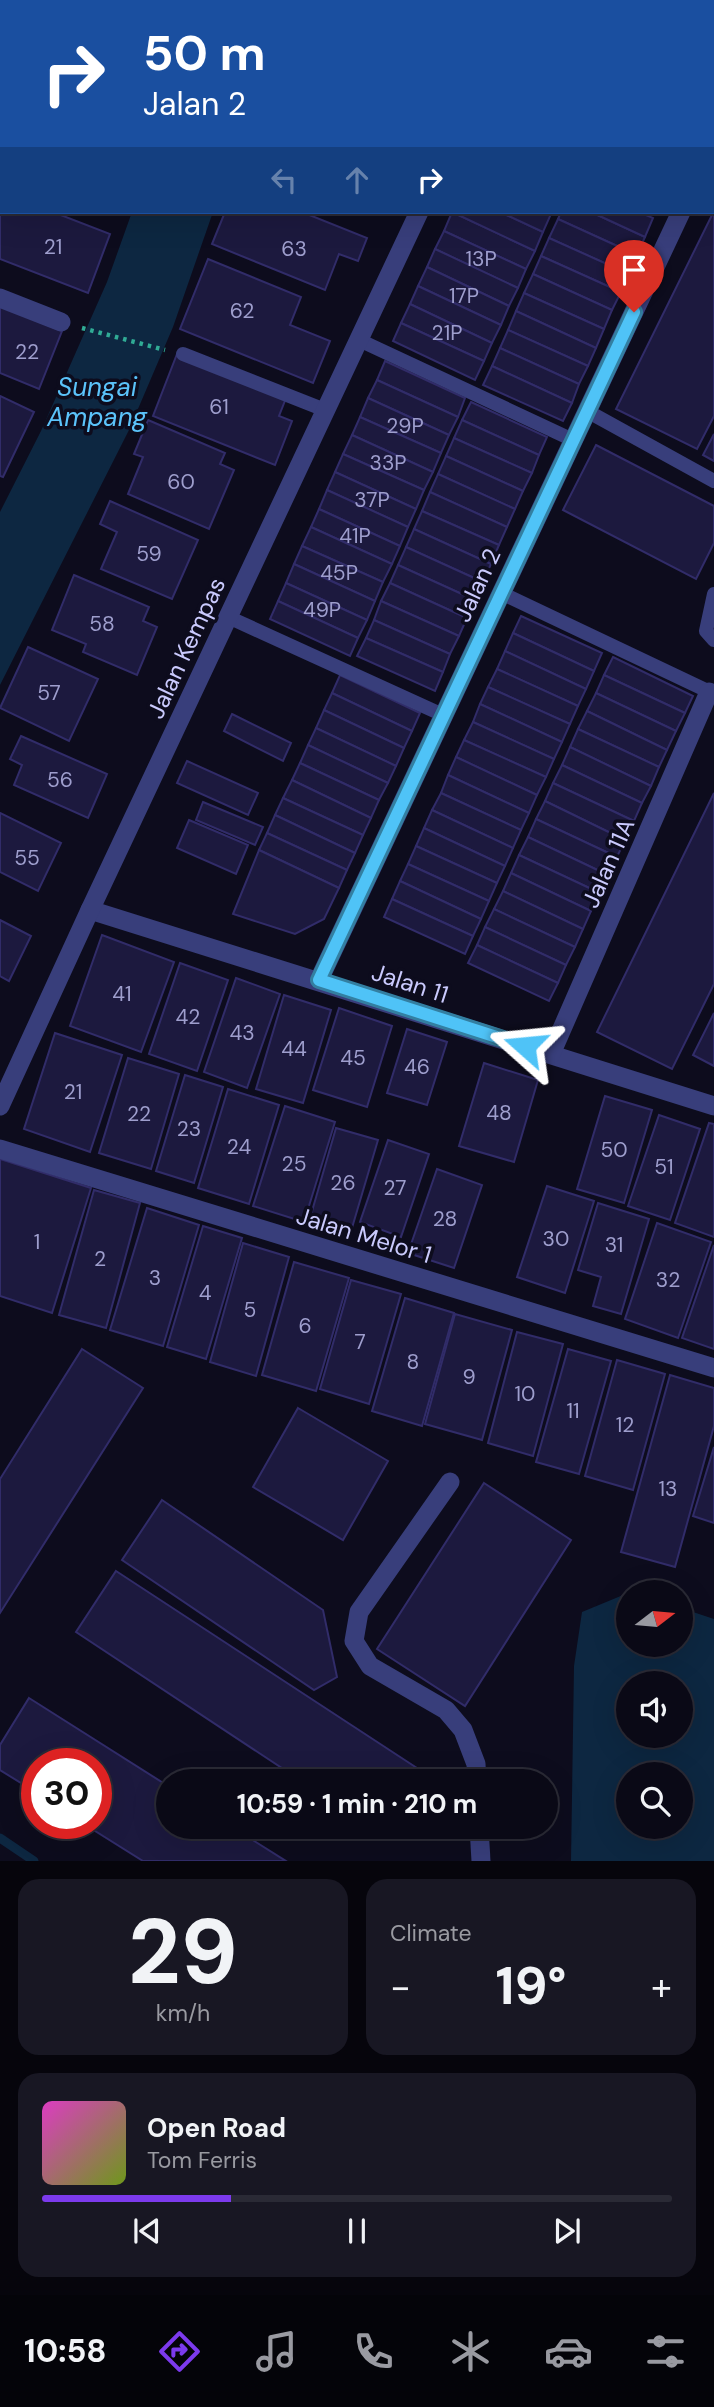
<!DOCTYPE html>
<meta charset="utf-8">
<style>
body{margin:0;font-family:"DM Sans",sans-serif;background:#181723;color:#f1f3f6;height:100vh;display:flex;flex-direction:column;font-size:26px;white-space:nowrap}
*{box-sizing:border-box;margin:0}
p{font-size:23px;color:#999aa1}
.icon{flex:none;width:38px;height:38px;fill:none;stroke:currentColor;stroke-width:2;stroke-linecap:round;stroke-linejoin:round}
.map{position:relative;height:1861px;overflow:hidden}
.details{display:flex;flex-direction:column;gap:18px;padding:18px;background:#06050c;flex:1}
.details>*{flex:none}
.hud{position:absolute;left:0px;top:0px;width:714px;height:214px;box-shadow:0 7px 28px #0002,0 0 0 2px #2a2a35;background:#1a4fa0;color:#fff;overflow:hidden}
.needle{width:46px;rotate:74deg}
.fabs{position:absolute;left:616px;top:1580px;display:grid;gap:14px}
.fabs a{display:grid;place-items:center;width:77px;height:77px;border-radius:50%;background:#0a0916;box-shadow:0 7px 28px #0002,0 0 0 2px #2a2a35;font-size:35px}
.speed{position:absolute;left:21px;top:1748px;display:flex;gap:14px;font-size:35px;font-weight:700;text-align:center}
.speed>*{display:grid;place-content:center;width:91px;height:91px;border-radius:50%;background:#0a0916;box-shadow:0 7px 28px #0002,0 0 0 2px #2a2a35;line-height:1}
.speed .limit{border:10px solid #d22;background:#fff;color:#111}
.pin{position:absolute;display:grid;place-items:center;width:60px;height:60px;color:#fff;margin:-72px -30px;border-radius:50% 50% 50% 0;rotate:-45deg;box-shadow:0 0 7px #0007}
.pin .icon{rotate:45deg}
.me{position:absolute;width:77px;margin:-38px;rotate:288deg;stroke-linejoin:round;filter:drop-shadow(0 0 5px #0008)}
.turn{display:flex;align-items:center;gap:24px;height:147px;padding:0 28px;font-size:32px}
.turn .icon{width:91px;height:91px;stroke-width:2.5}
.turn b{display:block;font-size:49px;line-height:60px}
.lanes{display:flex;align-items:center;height:66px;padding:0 28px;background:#0003;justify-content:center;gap:35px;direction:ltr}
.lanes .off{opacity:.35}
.big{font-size:52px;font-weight:700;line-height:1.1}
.details .widget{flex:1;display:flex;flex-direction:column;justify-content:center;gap:10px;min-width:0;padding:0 24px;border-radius:21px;background:#181723}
.details .dial{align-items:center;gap:0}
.dial b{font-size:91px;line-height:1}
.song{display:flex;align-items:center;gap:21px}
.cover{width:84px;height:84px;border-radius:10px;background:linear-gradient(135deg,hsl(310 70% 55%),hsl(80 70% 35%))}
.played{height:7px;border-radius:4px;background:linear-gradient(90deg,#7c3aed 30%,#2a2a35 30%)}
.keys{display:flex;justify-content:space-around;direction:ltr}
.heat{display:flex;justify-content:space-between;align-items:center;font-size:38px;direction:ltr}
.details .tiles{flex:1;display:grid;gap:18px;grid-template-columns:1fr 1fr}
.widget:last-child{grid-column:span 2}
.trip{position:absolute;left:156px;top:1769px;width:402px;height:70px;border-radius:35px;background:#0a0916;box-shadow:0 7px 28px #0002,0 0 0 2px #2a2a35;font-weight:700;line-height:70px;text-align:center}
.menu{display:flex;height:112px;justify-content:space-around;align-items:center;background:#040409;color:#999aa1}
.menu .icon{width:49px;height:49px}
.menu .active{color:#7c3aed}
.menu b{font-size:32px;color:#f1f3f6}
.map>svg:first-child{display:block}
.water{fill:#0d2741;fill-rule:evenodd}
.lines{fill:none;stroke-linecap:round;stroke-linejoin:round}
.stream{stroke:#0d2741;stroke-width:9}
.building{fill:#1c193e;stroke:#312c69;stroke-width:2}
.path{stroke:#30ab95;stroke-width:4.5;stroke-dasharray:3.5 5;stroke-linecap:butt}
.service{stroke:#383e7b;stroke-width:14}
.minor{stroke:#383e7b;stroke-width:19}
.route-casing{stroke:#337fa1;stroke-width:18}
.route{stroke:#4fc3f7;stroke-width:12}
.labels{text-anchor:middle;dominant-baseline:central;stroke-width:7;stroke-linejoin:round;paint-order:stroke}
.number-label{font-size:21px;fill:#9e9ecd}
.street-label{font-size:24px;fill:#cacafd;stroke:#0d0c1d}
.water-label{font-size:26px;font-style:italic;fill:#5bc3fa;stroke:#0d0c1d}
</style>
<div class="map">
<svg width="714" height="1861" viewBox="0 0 714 1861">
<rect width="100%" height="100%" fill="#0d0c1d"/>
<g class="water">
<polygon points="132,212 213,212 173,327 129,430 0,685 0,512 41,431 107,282"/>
<path d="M628 1593V1645H681V1608L714 1619V1861H571L574 1666 582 1612ZM628 1684H681V1736H628ZM628 1774H681V1827H628Z"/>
</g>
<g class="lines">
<polyline class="stream" points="0,1838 34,1861"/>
</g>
<g class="building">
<polygon points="88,0 178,0 177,2 87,2"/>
<polygon points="308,0 482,0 307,2"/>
<polygon points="0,192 2,192 2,212 53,212 110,234 88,293 0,259"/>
<polygon points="714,211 714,416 697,449 616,409"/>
<polygon points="225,212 302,212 367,238 358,261 339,254 325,290 212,244"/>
<polygon points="452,212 535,251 526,269 444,231"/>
<polygon points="452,212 500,212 543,232 535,251"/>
<polygon points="500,212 547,212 551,214 543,232"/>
<polygon points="561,212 591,212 645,237 637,255 558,219"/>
<polygon points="591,212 639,212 653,218 645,237"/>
<polygon points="558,219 637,255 629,274 549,238"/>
<polygon points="444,231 526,269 518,288 435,249"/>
<polygon points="549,238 629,274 621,292 541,256"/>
<polygon points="435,249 518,288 509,306 427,267"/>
<polygon points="541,256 621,292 612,310 533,274"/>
<polygon points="208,259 301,297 290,325 330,341 313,383 180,329"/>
<polygon points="427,267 509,306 501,325 418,286"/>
<polygon points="533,274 612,310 604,329 524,293"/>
<polygon points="418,286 501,325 492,343 410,304"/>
<polygon points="524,293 604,329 596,348 516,311"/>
<polygon points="410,304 492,343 484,361 401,323"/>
<polygon points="0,306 62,331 39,389 0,373"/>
<polygon points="516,311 596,348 588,366 508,330"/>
<polygon points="401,323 484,361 475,380 393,341"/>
<polygon points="508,330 588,366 579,384 500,348"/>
<polygon points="500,348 579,384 572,403 492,366"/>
<polygon points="177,354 286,398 279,416 292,421 275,465 153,416"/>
<polygon points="385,361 465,398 458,417 377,380"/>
<polygon points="492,366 572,403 563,421 483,385"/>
<polygon points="377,380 458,417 449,435 368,398"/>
<polygon points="0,396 34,412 3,477 0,476"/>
<polygon points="368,398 449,435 441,453 360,417"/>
<polygon points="471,402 547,437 539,455 462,420"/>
<polygon points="360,417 441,453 433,472 352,435"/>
<polygon points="148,420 225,453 220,464 234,470 209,529 128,494 143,457 134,454"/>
<polygon points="462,420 539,455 532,473 454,438"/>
<polygon points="714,434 714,461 703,455"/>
<polygon points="352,435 433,472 424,490 343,454"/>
<polygon points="454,438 532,473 523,491 446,456"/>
<polygon points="596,445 714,506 714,543 696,579 563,510"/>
<polygon points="343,454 424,490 416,509 335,472"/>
<polygon points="446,456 523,491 515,509 438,474"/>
<polygon points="335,472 416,509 408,527 327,490"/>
<polygon points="438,474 515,509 507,527 430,492"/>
<polygon points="327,490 408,527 400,546 319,509"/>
<polygon points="430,492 507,527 499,545 422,511"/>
<polygon points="110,501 198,540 172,599 101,569 117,532 100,524"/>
<polygon points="319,509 400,546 392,564 311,527"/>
<polygon points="422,511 499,545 491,564 414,529"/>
<polygon points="311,527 392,564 383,582 302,546"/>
<polygon points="414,529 491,564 483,582 406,547"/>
<polygon points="302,546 383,582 375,601 294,564"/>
<polygon points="406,547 483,582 475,600 398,565"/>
<polygon points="294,564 375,601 367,620 286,583"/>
<polygon points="398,565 475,600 467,618 390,583"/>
<polygon points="74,575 149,607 143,621 157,627 137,675 83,652 86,644 52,630"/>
<polygon points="286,583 367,620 358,638 278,601"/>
<polygon points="390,583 467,618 459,636 381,601"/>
<polygon points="278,601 358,638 350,656 270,619"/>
<polygon points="381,601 459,636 450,654 374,620"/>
<polygon points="521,616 602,653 594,671 513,633"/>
<polygon points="374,620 450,654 443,672 366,638"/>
<polygon points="513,633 594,671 586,689 505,651"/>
<polygon points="366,638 443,672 435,691 357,656"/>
<polygon points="28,647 98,679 69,741 0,708"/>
<polygon points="505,651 586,689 578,706 497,669"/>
<polygon points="613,657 693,696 685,713 604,675"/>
<polygon points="497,669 578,706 570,724 488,687"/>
<polygon points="340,675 420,713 412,731 332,693"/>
<polygon points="604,675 685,713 676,731 596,693"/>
<polygon points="488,687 570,724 562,742 480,704"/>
<polygon points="332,693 412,731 404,748 324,710"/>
<polygon points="596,693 676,731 667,750 587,711"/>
<polygon points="480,704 562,742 554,759 473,722"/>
<polygon points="324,710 404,748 396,766 316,728"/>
<polygon points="587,711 667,750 659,767 578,729"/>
<polygon points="232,714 291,743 283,761 224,731"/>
<polygon points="473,722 554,759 546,777 464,740"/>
<polygon points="316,728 396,766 388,783 308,745"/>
<polygon points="578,729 659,767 651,786 570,747"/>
<polygon points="21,736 107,774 88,818 14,785 22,765 10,759"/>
<polygon points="464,740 546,777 537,795 456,757"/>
<polygon points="308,745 388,783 379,800 300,763"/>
<polygon points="570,747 651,786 642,803 562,765"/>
<polygon points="456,757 537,795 529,813 448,775"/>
<polygon points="187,761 258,793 248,815 177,783"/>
<polygon points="300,763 379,800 371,818 292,780"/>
<polygon points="562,765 642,803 634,821 553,783"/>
<polygon points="448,775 529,813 521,830 441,793"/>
<polygon points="292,780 371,818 363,835 283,798"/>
<polygon points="553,783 634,821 625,840 545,801"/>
<polygon points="441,793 521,830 513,848 432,810"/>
<polygon points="714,793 714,984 672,1069 597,1032"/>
<polygon points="283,798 363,835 355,853 275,815"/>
<polygon points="545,801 625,840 617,857 536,819"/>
<polygon points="203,802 263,827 255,845 196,820"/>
<polygon points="432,810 513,848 505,866 424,828"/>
<polygon points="0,813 61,843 38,891 0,872"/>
<polygon points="275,815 355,853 347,870 267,833"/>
<polygon points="536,819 617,857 608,875 528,837"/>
<polygon points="189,820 248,845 236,874 177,848"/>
<polygon points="424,828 505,866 497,883 416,846"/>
<polygon points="267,833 347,870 339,888 259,850"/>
<polygon points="528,837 608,875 600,893 519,855"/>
<polygon points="416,846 497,883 489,901 408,864"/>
<polygon points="259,850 339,888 324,919 295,934 233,914"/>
<polygon points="519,855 600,893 591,911 511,873"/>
<polygon points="408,864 489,901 481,919 400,881"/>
<polygon points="511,873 591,911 583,929 503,891"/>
<polygon points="400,881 481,919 473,936 392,899"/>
<polygon points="503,891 583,929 575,947 494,909"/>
<polygon points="392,899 473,936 465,954 384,917"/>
<polygon points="494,909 575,947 566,965 485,927"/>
<polygon points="0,920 31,936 9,981 0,976"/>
<polygon points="485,927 566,965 558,983 477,945"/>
<polygon points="102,935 174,962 141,1052 70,1026"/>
<polygon points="477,945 558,983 549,1001 468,963"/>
<polygon points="180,963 228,980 197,1071 149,1054"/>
<polygon points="236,978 280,994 247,1088 204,1072"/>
<polygon points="284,995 331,1010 303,1103 256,1089"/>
<polygon points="339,1008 392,1026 367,1107 313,1090"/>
<polygon points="714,1013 714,1066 693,1055"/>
<polygon points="407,1029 447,1042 427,1105 387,1093"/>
<polygon points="55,1033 122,1055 90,1152 24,1129"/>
<polygon points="128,1058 179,1074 151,1169 99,1153"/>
<polygon points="484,1063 538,1080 514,1162 459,1146"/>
<polygon points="185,1075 223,1087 194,1183 156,1171"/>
<polygon points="228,1089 279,1105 249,1204 198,1188"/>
<polygon points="605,1096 652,1110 624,1203 577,1189"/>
<polygon points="285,1106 335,1122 304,1222 253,1206"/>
<polygon points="659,1115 700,1129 670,1220 628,1206"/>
<polygon points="709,1123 714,1124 714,1237 675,1223"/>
<polygon points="336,1128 378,1140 349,1238 308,1225"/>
<polygon points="388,1140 429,1154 401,1237 360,1222"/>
<polygon points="0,1159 91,1188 52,1313 0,1296"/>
<polygon points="437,1169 482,1185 454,1268 408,1253"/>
<polygon points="547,1186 594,1201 565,1293 517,1277"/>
<polygon points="94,1190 140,1203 106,1328 59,1315"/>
<polygon points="598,1203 649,1219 621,1314 593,1306 601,1277 578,1270"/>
<polygon points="147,1208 199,1225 163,1346 110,1330"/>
<polygon points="657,1223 711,1242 678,1338 625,1319"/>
<polygon points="203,1226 242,1238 206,1359 167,1347"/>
<polygon points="243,1243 289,1257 256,1376 210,1362"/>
<polygon points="714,1245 714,1349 682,1338"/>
<polygon points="294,1262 349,1278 316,1391 262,1375"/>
<polygon points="351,1280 401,1294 369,1404 320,1389"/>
<polygon points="405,1298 454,1313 422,1426 372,1411"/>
<polygon points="455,1314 512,1330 482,1440 425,1424"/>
<polygon points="517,1332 563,1344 533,1456 488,1443"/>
<polygon points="82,1349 143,1388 0,1613 0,1479"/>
<polygon points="568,1349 611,1361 579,1474 536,1462"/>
<polygon points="617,1360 665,1374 633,1490 585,1476"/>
<polygon points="670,1375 714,1388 714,1426 675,1567 621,1552"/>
<polygon points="298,1408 388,1461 343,1540 253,1487"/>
<polygon points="714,1447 714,1523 693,1516"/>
<polygon points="484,1483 571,1540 465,1706 377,1649"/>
<polygon points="162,1500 323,1610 337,1677 314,1690 122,1560"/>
<polygon points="116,1571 420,1770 413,1782 303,1782 76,1632"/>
<polygon points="29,1698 168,1786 168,1827 232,1827 286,1861 143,1861 84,1824 96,1824 96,1764 37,1764 37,1793 0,1770 0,1745"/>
</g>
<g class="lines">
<polyline class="path" points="82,328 165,350"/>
<g class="service">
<polyline points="359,340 573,440"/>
<polyline points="183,354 325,410"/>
<polyline points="587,411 714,481"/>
<polyline points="501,593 714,694"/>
<polyline points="714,594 706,631 714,640"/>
<polyline points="228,617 443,715"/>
</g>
<g class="minor">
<polyline points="21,2 22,0"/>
<polyline points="517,2 518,0"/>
<polyline points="0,55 2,51"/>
<polyline points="712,145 714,141"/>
<polyline points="0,298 61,322"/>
<polyline points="90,910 714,1106"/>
<polyline points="319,980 681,212"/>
<polyline points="551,1054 709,692"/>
<polyline points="0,1106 90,910 419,212"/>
<polyline points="0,1149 714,1368"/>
<polyline points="450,1482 359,1612 354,1641 370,1666 446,1710 463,1730 476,1764 477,1782"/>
<polyline points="479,1827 481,1861"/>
</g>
</g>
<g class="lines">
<defs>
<polyline id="route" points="525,1046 319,980 634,312"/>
</defs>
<use href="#route" class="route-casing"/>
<use href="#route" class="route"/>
</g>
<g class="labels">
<g class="number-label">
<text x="53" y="247">21</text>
<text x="294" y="249">63</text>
<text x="481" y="259">13P</text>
<text x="464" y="296">17P</text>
<text x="242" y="311">62</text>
<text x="447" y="333">21P</text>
<text x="27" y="352">22</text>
<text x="219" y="407">61</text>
<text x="405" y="426">29P</text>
<text x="388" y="463">33P</text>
<text x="181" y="482">60</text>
<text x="372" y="500">37P</text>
<text x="355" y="536">41P</text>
<text x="149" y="554">59</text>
<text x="339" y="573">45P</text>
<text x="322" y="610">49P</text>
<text x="102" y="624">58</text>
<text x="49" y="693">57</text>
<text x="60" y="780">56</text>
<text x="27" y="858">55</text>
<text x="122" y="994">41</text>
<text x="188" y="1017">42</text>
<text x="242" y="1033">43</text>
<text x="294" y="1049">44</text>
<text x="353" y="1058">45</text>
<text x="417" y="1067">46</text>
<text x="73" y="1092">21</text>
<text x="499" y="1113">48</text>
<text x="139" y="1114">22</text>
<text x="189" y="1129">23</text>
<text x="239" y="1147">24</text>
<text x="614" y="1150">50</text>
<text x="294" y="1164">25</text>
<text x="664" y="1167">51</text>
<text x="343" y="1183">26</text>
<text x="395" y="1188">27</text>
<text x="445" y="1219">28</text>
<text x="556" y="1239">30</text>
<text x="37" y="1242">1</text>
<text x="614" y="1245">31</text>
<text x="100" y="1259">2</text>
<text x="155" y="1278">3</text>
<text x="668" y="1280">32</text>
<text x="205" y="1293">4</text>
<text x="250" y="1310">5</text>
<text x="305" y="1326">6</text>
<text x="360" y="1342">7</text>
<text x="413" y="1362">8</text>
<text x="469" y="1377">9</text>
<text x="525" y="1394">10</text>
<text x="573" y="1411">11</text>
<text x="625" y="1425">12</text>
<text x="668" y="1489">13</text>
</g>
<g class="street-label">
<text transform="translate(477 585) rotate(-65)">Jalan 2</text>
<text transform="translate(186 648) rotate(-65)">Jalan Kempas</text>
<text transform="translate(608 863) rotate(-66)">Jalan 11A</text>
<text transform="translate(410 983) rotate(18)">Jalan 11</text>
<text transform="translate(364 1235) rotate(17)">Jalan Melor 1</text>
</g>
<g class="water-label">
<text x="97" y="387">Sungai<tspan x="97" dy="30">Ampang</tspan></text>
</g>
</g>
</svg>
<div class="fabs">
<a><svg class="needle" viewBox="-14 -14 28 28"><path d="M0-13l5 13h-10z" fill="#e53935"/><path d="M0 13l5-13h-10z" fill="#999aa1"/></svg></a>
<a><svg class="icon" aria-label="sound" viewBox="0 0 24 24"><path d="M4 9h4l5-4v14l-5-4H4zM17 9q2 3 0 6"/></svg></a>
<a><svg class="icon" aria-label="search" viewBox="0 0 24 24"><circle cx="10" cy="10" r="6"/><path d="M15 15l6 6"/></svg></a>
</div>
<div class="speed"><div class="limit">30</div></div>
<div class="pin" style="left:634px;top:312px;background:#d93025"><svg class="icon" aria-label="arrive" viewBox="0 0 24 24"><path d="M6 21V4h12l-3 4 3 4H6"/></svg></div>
<svg class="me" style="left:525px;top:1046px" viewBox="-20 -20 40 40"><path d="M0-17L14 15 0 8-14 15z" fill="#4fc3f7" stroke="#fff" stroke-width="4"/></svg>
<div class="trip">10:59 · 1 min · 210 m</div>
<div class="hud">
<div class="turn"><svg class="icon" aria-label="right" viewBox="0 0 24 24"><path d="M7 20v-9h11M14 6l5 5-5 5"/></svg><div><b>50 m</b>Jalan 2</div></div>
<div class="lanes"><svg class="icon off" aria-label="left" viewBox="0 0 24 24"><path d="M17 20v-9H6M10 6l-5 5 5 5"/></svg><svg class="icon off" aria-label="ahead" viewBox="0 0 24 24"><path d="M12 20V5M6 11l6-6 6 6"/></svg><svg class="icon" aria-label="right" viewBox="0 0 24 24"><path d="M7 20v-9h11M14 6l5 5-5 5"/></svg></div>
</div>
</div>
<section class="details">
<div class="tiles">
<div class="widget dial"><b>29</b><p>km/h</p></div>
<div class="widget"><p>Climate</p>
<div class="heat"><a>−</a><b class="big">19°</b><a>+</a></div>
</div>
<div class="widget">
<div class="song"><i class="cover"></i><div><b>Open Road</b><p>Tom Ferris</p></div></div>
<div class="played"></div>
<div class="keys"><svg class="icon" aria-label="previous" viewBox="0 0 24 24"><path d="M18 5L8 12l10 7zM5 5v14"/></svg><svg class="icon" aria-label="pause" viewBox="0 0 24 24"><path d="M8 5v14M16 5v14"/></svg><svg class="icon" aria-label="next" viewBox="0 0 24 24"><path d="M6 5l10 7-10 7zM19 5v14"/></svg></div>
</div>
</div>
</section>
<nav class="menu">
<b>10:58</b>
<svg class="icon active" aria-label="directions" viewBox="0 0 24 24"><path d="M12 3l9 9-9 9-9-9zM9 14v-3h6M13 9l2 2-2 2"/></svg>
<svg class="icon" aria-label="music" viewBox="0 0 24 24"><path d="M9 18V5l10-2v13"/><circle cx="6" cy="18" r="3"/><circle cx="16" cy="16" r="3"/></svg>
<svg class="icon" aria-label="phone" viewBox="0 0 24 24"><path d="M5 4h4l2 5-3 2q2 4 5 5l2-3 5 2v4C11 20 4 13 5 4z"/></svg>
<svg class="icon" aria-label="climate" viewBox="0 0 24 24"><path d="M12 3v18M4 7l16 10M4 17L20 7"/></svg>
<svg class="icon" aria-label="car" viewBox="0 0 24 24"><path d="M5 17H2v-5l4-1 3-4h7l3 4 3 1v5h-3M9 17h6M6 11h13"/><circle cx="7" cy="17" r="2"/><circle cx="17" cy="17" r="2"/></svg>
<svg class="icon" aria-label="filters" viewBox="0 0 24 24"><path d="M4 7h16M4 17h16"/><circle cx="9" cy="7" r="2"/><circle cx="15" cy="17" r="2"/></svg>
</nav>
